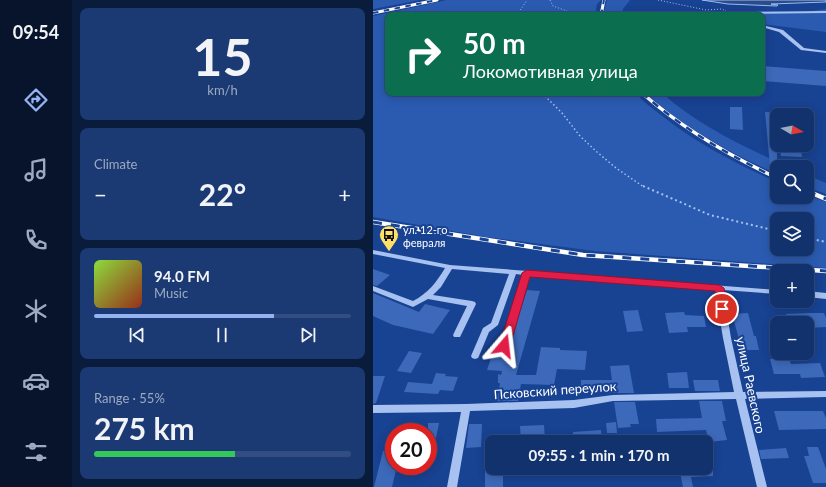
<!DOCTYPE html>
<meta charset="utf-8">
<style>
body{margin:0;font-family:Lato,sans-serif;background:#1b3a73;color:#f1f3f6;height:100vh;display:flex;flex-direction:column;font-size:15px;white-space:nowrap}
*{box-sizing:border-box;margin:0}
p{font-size:13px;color:#9caac2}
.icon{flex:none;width:22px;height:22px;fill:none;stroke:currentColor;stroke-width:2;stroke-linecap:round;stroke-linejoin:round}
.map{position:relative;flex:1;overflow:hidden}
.sheet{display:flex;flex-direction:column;gap:8px;padding:8px;background:#0a1c3c;width:301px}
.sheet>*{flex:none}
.banner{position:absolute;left:12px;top:12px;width:380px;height:84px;border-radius:8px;box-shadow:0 2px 10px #0003,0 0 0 1px #314d81;background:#0b6e4f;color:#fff;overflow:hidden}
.needle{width:26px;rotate:100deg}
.tools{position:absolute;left:397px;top:108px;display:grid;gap:8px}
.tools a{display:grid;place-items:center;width:44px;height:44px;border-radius:8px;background:#12326e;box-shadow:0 2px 10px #0003,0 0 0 1px #314d81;font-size:20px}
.speed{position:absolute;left:12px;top:423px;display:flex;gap:8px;font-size:20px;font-weight:700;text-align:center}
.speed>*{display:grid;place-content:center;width:52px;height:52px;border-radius:50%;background:#12326e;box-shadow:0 2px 10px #0003,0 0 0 1px #314d81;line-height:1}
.speed .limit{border:6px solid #d22;background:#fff;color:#111}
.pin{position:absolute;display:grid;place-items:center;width:34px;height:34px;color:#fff;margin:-17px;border:2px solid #fff;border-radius:50%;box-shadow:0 1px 4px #0007}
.me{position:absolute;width:44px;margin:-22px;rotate:17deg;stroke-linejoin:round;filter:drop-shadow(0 0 3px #0008)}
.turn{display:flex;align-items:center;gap:14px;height:84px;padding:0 12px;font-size:18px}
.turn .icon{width:52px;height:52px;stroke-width:2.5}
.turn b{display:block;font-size:28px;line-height:34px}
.big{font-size:30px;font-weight:700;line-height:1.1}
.sheet .tile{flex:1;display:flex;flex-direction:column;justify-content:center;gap:6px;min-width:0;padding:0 14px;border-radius:8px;background:#1b3a73}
.sheet .dial{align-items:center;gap:0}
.dial b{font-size:52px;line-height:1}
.song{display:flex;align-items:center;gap:12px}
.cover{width:48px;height:48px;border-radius:6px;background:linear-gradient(135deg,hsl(90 70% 55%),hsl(10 70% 35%))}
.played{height:4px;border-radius:2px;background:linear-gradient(90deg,#95b2f1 70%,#314d81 70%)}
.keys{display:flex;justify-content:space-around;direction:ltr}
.heat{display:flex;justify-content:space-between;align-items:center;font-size:22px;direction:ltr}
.charge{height:6px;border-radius:3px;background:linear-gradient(90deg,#34c759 55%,#314d81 0)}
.trip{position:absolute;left:112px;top:435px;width:228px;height:40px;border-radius:8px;background:#12326e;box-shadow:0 2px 10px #0003,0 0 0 1px #314d81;font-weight:700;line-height:40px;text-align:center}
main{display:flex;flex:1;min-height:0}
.dock{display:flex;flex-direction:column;width:72px;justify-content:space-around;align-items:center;background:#07142c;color:#9caac2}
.dock .icon{width:28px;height:28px}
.dock .active{color:#95b2f1}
.dock b{font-size:18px;color:#f1f3f6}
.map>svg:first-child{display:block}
.green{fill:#2a5bb1;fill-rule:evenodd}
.water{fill:#2d4c87;stroke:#99bbf2}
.building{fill:#3c69b9}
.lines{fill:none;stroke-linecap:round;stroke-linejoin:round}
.path-far2{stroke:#a7c1f0;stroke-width:1;stroke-dasharray:1 2;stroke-linecap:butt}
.path-far1{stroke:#a7c1f0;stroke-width:1.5;stroke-dasharray:1.5 2.5;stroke-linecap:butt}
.path{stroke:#a7c1f0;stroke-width:2;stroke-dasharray:2 3;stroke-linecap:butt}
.minor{fill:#a7c1f0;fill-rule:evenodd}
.rail-far2-casing{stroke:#fff;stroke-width:3}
.rail-far1-casing{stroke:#fff;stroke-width:3.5}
.rail-casing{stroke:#fff;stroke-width:4.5}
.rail-far2{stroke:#184292;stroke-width:2;stroke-dasharray:5.5;stroke-linecap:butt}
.rail-far1{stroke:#184292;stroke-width:2.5;stroke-dasharray:7;stroke-linecap:butt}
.rail{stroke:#184292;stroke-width:3;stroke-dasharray:9;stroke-linecap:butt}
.route{fill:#e11d48;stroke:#92132f}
.labels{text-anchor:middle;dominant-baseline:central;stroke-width:4;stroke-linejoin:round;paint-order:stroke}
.poi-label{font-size:11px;fill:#fff;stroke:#184292;text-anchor:start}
.near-street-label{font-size:13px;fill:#fff;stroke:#184292}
</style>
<main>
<nav class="dock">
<b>09:54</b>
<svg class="icon active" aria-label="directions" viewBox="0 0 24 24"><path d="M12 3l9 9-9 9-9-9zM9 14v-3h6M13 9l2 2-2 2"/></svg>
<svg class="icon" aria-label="music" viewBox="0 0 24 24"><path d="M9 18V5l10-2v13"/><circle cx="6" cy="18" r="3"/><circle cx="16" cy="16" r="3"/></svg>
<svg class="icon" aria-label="phone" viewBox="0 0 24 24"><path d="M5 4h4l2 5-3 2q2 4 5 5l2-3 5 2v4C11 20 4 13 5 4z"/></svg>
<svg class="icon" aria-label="climate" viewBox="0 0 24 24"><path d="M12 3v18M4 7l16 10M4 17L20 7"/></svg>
<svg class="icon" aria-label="car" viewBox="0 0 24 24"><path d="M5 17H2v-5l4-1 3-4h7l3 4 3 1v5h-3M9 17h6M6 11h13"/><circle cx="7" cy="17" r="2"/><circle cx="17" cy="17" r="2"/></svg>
<svg class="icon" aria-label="filters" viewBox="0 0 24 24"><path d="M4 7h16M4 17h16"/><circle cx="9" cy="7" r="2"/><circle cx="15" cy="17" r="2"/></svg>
</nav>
<section class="sheet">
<div class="tile dial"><b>15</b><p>km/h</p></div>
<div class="tile"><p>Climate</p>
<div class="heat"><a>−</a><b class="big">22°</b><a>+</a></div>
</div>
<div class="tile">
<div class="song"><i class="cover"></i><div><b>94.0 FM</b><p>Music</p></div></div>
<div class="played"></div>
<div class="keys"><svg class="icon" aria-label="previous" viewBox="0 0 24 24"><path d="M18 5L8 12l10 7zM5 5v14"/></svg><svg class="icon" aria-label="pause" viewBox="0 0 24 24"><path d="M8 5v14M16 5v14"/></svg><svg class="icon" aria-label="next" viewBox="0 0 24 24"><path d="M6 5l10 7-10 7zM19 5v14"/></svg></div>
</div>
<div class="tile"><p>Range · 55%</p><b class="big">275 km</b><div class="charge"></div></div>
</section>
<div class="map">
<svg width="453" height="487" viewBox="0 0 453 487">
<rect width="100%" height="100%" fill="#184292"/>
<g class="green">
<polygon points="0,0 47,0 0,9"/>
<path d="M74 0H228L224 4 222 15H15V93H263C270 102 279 108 288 115 323 143 363 164 404 182V197H434V195L453 202V268L222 251 113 237 0 217V16ZM404 219H434V249H404Z"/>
<polygon points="234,0 257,0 250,9 249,15 230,15"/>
<polygon points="453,9 453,32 389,24 389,15 371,15 373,11 433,12"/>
<path d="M273 93H289C326 126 371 147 416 167H404V174C357 153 311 128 273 93Z"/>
<polygon points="434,175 453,183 453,194 434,187"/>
</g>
<polygon class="water" points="329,0 453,0 453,2 398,4 405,5 404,6 355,4"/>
<g class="building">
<polygon points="389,66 453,71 453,86 389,81"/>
<polygon points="357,107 369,107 370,130 357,129"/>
<polygon points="392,112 404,113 404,166 397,166"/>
<polygon points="406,145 427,145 429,157 408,156"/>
<polygon points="0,269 17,275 4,286 0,285"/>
<polygon points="154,290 167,291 143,375 163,375 168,347 187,348 187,350 214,351 212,370 184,369 181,385 148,384 145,401 124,401 127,383 125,383 125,374 128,375 129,371 114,370 122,346 126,346 128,350 135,349"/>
<polygon points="0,293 46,312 52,304 77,310 60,334 20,325 0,316"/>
<polygon points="265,310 270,331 254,332 250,311"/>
<polygon points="311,312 312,315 331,316 333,327 314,327 315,332 296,333 292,313"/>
<polygon points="375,313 381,336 383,336 386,350 369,350 359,314"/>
<polygon points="436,313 451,313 453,318 453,327 434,328 434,323 416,323 413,314"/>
<polygon points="36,351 49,353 38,373 24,371"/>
<polygon points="397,359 416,359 418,364 447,363 452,377 428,378 427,374 401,374"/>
<polygon points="256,365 261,393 208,393 208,380 239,380 237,366"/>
<polygon points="314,372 316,388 296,388 294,373"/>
<polygon points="63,373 73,374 72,376 85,377 80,391 67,390 65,394 31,392 35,382 59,384"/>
<polygon points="0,376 12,376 3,403 0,404"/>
<polygon points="320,380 345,380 347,391 322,391"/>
<polygon points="326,401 349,401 353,421 349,421 354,440 336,442 333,430 284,432 283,419 329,418"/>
<polygon points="241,402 262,402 266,424 257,424 258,427 245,428"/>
<polygon points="401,411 450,411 453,418 453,429 406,430"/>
<polygon points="243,422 244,433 234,433 233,423"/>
<polygon points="55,423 66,423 60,453 55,452"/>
<polygon points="96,424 109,424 108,447 93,448"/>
<polygon points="171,425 172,442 148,442 147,426"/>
<polygon points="228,430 229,442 201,442 200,432"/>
<polygon points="434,447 445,447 453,469 453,483 440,483 431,456 436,456"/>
<polygon points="413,448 416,458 388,459 386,450"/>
<polygon points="10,451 21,451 21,466 24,466 19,487 1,487"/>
<rect x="112" y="468" width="18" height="19"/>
<polygon points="306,468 340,468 340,476 318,477 320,487 310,487"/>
</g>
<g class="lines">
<g class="path-far2">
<polyline points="177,0 180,6 194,11 195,15"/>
<polyline points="285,0 333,10 349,9 353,11"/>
<polyline points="144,15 154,0"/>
</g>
<polyline class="path-far1" points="169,93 189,113 207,136 224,152 243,168 271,187"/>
<g class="path">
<polyline points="270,186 337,215 404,231"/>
<polyline points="434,238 453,242"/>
</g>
<g class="minor">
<polygon points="453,11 453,13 360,14 358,13 360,12"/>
<polygon points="389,25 410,30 431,48 453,51 453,53 428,50 406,32 389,27"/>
<path d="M0 250 77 265 404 290V294L350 290 358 338 370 392 453 391V397L372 399 394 487H384L363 399 240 401 201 408 97 411 84 487H74L88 412 0 413V405L93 404 201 400 240 395 361 392 350 338 342 290 157 275 135 346 134 348H128L127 346 150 275 143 274 125 325 116 332 106 356 105 358 102 359 99 358 98 356 110 328 118 323 136 274 79 269 68 287 60 295 99 301 102 302 103 304 88 335 87 337H81L80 335 94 306 55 299 40 307 0 291V286L40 301C55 293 63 283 72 268L0 254Z"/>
<polygon points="434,291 453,293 453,299 434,297"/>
</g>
<defs>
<g id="rail-far2">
<polyline points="0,13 64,0"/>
<polyline points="228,15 231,0"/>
</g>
<path id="rail-far1" d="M269 93C310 129 355 155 404 178"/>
<g id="rail">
<polyline points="434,191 453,199"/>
<polyline points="0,222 210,255 453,271"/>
</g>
</defs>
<use href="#rail-far2" class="rail-far2-casing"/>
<use href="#rail-far1" class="rail-far1-casing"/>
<use href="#rail" class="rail-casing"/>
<use href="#rail-far2" class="rail-far2"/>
<use href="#rail-far1" class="rail-far1"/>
<use href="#rail" class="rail"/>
</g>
<polygon class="route" points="154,270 346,285 351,288 354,309 349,313 345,312 342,291 157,277 137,346 135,348 127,348 126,346 149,273"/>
<defs>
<symbol id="bus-pin" viewBox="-11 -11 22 30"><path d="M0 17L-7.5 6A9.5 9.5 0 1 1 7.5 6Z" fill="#ffe066" stroke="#184292"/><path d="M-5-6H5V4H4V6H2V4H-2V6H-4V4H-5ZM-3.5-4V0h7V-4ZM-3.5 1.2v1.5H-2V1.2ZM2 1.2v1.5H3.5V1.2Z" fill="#111"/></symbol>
</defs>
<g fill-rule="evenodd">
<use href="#bus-pin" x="5" y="224" width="22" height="30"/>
</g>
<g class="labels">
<g class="poi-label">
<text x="30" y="229">ул. 12-го<tspan x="30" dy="13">февраля</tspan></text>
</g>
<g class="near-street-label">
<text transform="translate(378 385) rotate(78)">улица Раевского</text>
<text transform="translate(182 390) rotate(-4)">Псковский переулок</text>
</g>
</g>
</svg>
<div class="tools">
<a><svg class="needle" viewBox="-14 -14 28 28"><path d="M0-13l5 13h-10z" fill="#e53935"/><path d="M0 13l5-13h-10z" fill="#9caac2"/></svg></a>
<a><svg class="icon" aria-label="search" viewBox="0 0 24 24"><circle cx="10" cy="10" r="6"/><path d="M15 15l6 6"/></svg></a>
<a><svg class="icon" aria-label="layers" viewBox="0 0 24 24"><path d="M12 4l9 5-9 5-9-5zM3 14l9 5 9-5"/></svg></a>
<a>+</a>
<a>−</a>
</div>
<div class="speed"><div class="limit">20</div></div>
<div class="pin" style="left:349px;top:309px;background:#d93025"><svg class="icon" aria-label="arrive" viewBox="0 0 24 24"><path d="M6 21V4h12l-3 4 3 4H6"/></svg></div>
<svg class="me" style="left:131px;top:346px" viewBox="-20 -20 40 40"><path d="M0-17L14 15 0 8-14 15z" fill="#e11d48" stroke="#fff" stroke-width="4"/></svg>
<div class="trip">09:55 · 1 min · 170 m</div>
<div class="banner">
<div class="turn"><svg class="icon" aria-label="right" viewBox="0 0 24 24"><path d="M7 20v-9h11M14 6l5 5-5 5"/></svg><div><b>50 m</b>Локомотивная улица</div></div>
</div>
</div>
</main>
